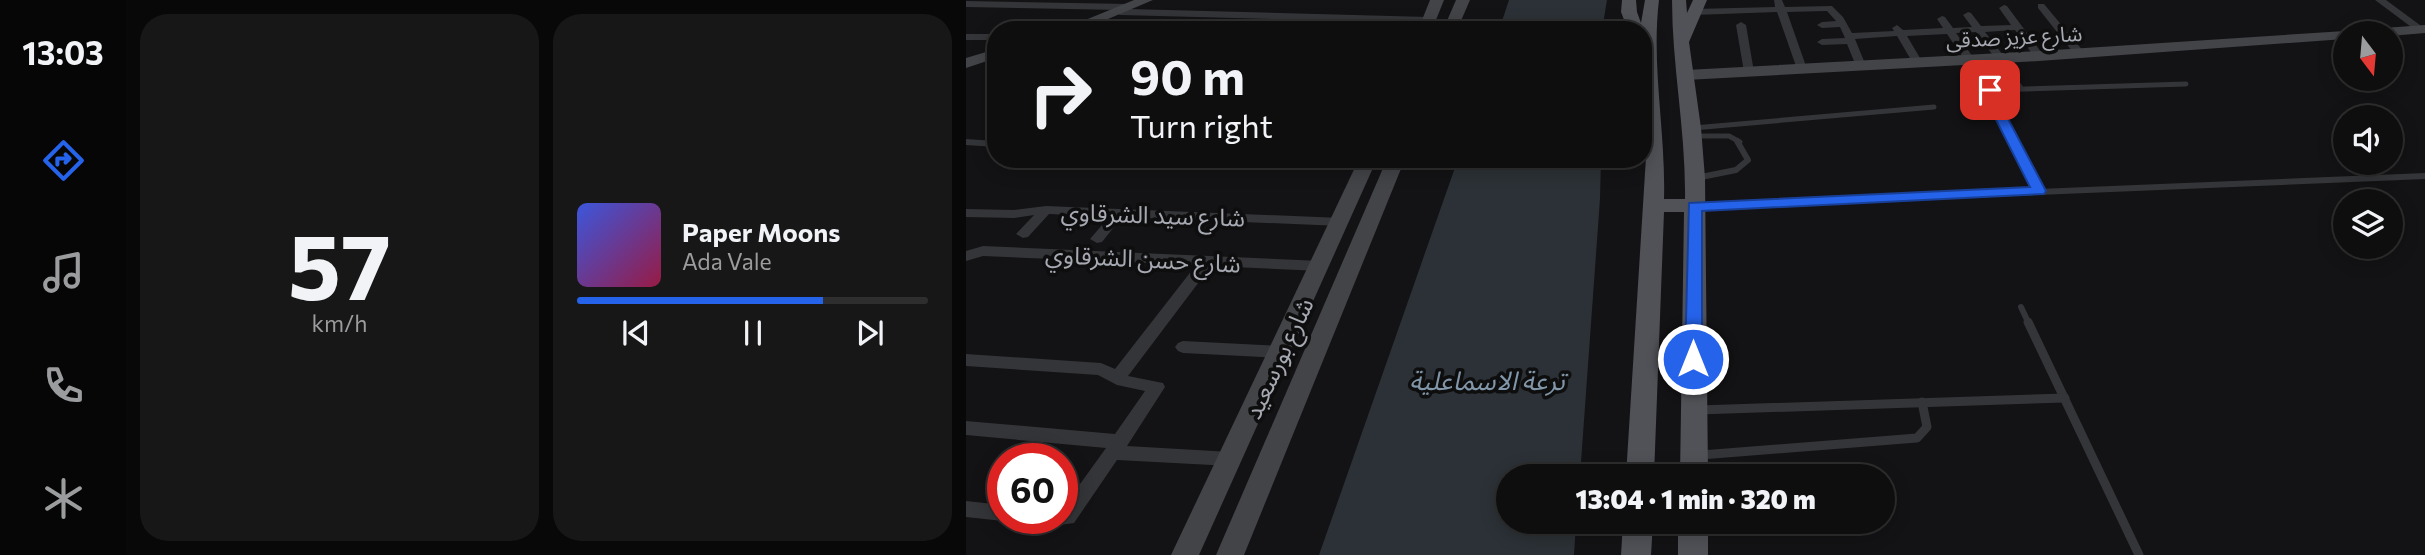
<!DOCTYPE html>
<meta charset="utf-8">
<style>
body{margin:0;font-family:Commissioner,"Noto Sans Arabic",sans-serif;background:#171718;color:#f1f3f6;height:100vh;display:flex;flex-direction:column;font-size:26px;white-space:nowrap}
*{box-sizing:border-box;margin:0}
p{font-size:23px;color:#9b9c9e}
.icon{flex:none;width:38px;height:38px;fill:none;stroke:currentColor;stroke-width:2;stroke-linecap:round;stroke-linejoin:round}
.map{position:relative;flex:1;overflow:hidden}
.side{display:flex;flex-direction:column;gap:14px;padding:14px;background:#080808;width:840px}
.side>*{flex:none}
.banner{position:absolute;left:21px;top:21px;width:665px;height:147px;border-radius:28px;box-shadow:0 4px 18px #0003,0 0 0 2px #2e2e2f;background:#0e0e0f;color:#f1f3f6;overflow:hidden}
.needle{width:46px;rotate:164deg}
.tools{position:absolute;left:1367px;top:21px;display:grid;gap:14px}
.tools a{display:grid;place-items:center;width:70px;height:70px;border-radius:50%;background:#0e0e0f;box-shadow:0 4px 18px #0003,0 0 0 2px #2e2e2f;font-size:35px}
.speed{position:absolute;left:21px;top:443px;display:flex;gap:14px;font-size:35px;font-weight:700;text-align:center}
.speed>*{display:grid;place-content:center;width:91px;height:91px;border-radius:50%;background:#0e0e0f;box-shadow:0 4px 18px #0003,0 0 0 2px #2e2e2f;line-height:1}
.speed .limit{border:10px solid #d22;background:#fff;color:#111}
.pin{position:absolute;display:grid;place-items:center;width:60px;height:60px;color:#fff;margin:-30px;border-radius:14px;box-shadow:0 4px 10px #0006}
.me{position:absolute;width:77px;margin:-38px;rotate:0deg;stroke-linejoin:round;filter:drop-shadow(0 0 5px #0008)}
.turn{display:flex;align-items:center;gap:24px;height:147px;padding:0 28px;font-size:32px}
.turn .icon{width:91px;height:91px;stroke-width:2.5}
.turn b{display:block;font-size:49px;line-height:60px}
.side .tile{flex:1;display:flex;flex-direction:column;justify-content:center;gap:10px;min-width:0;padding:0 24px;border-radius:28px;background:#171718}
.side .dial{align-items:center;gap:0}
.dial b{font-size:91px;line-height:1}
.song{display:flex;align-items:center;gap:21px}
.cover{width:84px;height:84px;border-radius:10px;background:linear-gradient(135deg,hsl(230 70% 55%),hsl(340 70% 35%))}
.played{height:7px;border-radius:4px;background:linear-gradient(90deg,#2563eb 70%,#2e2e2f 70%)}
.keys{display:flex;justify-content:space-around;direction:ltr}
.side .tiles{flex:1;display:grid;gap:14px;grid-template-columns:repeat(2,1fr)}
.trip{position:absolute;left:530px;top:464px;width:399px;height:70px;border-radius:35px;background:#0e0e0f;box-shadow:0 4px 18px #0003,0 0 0 2px #2e2e2f;font-weight:800;line-height:70px;text-align:center}
main{display:flex;flex:1;min-height:0}
.menu{display:flex;flex-direction:column;width:126px;justify-content:space-around;align-items:center;background:#060606;color:#9b9c9e}
.menu .icon{width:49px;height:49px}
.menu .current{color:#2563eb}
.menu b{font-size:32px;color:#f1f3f6}
.map>svg:first-child{display:block}
.water{fill:#2b3136}
.lines{fill:none;stroke-linecap:round;stroke-linejoin:round}
.lane-far2{stroke:#343538;stroke-width:5}
.lane-far1{stroke:#343538;stroke-width:6}
.lane{stroke:#343538;stroke-width:9}
.street{fill:#343538;fill-rule:evenodd}
.secondary{fill:#424448;fill-rule:evenodd}
.primary{fill:#505257;fill-rule:evenodd}
.route{fill:#2563eb;stroke:#184099;stroke-width:2}
.labels{text-anchor:middle;dominant-baseline:central;stroke-width:7;stroke-linejoin:round;paint-order:stroke}
.far-street-label{font-size:21px;fill:#a6a9b2;stroke:#0e0e0f}
.street-label{font-size:24px;fill:#a6a9b2;stroke:#0e0e0f}
.water-label{font-size:26px;font-style:italic;fill:#8196a9;stroke:#0e0e0f}
</style>
<main>
<nav class="menu">
<b>13:03</b>
<svg class="icon current" aria-label="directions" viewBox="0 0 24 24"><path d="M12 3l9 9-9 9-9-9zM9 14v-3h6M13 9l2 2-2 2"/></svg>
<svg class="icon" aria-label="music" viewBox="0 0 24 24"><path d="M9 18V5l10-2v13"/><circle cx="6" cy="18" r="3"/><circle cx="16" cy="16" r="3"/></svg>
<svg class="icon" aria-label="phone" viewBox="0 0 24 24"><path d="M5 4h4l2 5-3 2q2 4 5 5l2-3 5 2v4C11 20 4 13 5 4z"/></svg>
<svg class="icon" aria-label="climate" viewBox="0 0 24 24"><path d="M12 3v18M4 7l16 10M4 17L20 7"/></svg>
</nav>
<section class="side">
<div class="tiles">
<div class="tile dial"><b>57</b><p>km/h</p></div>
<div class="tile">
<div class="song"><i class="cover"></i><div><b>Paper Moons</b><p>Ada Vale</p></div></div>
<div class="played"></div>
<div class="keys"><svg class="icon" aria-label="previous" viewBox="0 0 24 24"><path d="M18 5L8 12l10 7zM5 5v14"/></svg><svg class="icon" aria-label="pause" viewBox="0 0 24 24"><path d="M8 5v14M16 5v14"/></svg><svg class="icon" aria-label="next" viewBox="0 0 24 24"><path d="M6 5l10 7-10 7zM19 5v14"/></svg></div>
</div>
</div>
</section>
<div class="map">
<svg width="1459" height="555" viewBox="0 0 1459 555">
<rect width="100%" height="100%" fill="#131214"/>
<g class="water">
<polygon points="543,0 641,0 636,30 533,30"/>
<polygon points="492,159 635,159 634,199 614,476 542,476 542,522 610,522 608,555 353,555"/>
</g>
<g class="lines">
<g class="lane-far2">
<polyline points="1032,59 1055,88"/>
<polyline points="727,128 968,107"/>
<polyline points="729,136 763,136 774,142"/>
<polyline points="1048,142 1023,94 1024,90 1220,84"/>
</g>
<g class="lane-far1">
<polyline points="1047,141 1073,191"/>
<polyline points="730,178 770,170 782,160 771,141"/>
<polyline points="733,206 1459,176"/>
<polyline points="1055,307 1063,324"/>
</g>
<g class="lane">
<polyline points="1062,322 1173,555"/>
<polyline points="732,410 1099,398"/>
<polyline points="735,455 951,438 961,427 956,402"/>
</g>
<g class="street">
<polygon points="808,0 816,0 819,7 866,6 877,17 886,33 928,31 926,28 931,25 937,30 977,28 971,19 976,16 979,17 987,28 1006,27 997,15 1002,12 1005,13 1015,26 1045,25 1033,8 1038,5 1041,6 1078,56 1069,58 1049,30 1019,32 1040,59 1035,62 1031,61 1010,32 990,33 1009,60 1004,63 1000,62 981,34 941,36 957,63 952,66 948,65 931,36 889,39 900,66 895,69 890,66 881,44 856,45 851,42 856,39 879,38 874,27 856,28 851,25 856,22 870,21 861,11 821,12 841,69 836,72 831,69 811,12 728,15 723,12 728,9 809,7"/>
<polygon points="1409,0 1420,0 1458,28 1459,31 1452,32"/>
<polygon points="0,1 163,4 168,7 164,9 462,17 467,20 462,23 154,15 149,12 153,10 0,7"/>
<polygon points="1072,4 1078,4 1118,52 1118,56 1110,56 1072,8"/>
<polygon points="775,22 780,25 788,72 783,75 778,72 770,25"/>
<rect x="0" y="34" width="30" height="6"/>
<polygon points="0,139 30,141 30,147 0,145"/>
<polygon points="310,159 396,159 406,163 400,167 316,163"/>
<polygon points="80,206 375,218 382,222 375,226 156,217 136,242 131,243 124,239 143,217 83,214 62,237 57,238 50,234 68,215 48,218 0,217 0,209 48,210"/>
<polygon points="17,246 355,261 362,266 355,271 245,266 162,376 197,383 199,387 161,446 265,452 271,454 274,459 271,464 265,466 151,460 108,523 86,526 80,524 77,518 96,518 96,509 140,448 0,435 0,421 149,434 179,391 151,385 132,375 0,366 0,354 135,363 149,369 230,265 17,256 0,261 0,251"/>
<polygon points="217,341 315,346 320,348 323,352 320,356 315,358 217,353 212,351 209,347 212,343"/>
<polygon points="0,501 37,505 37,518 44,518 37,521 0,517"/>
</g>
<g class="secondary">
<polygon points="168,0 187,0 116,30 95,30"/>
<polygon points="464,0 478,0 466,30 452,30"/>
<polygon points="490,0 504,0 491,30 477,30"/>
<polygon points="1459,25 1459,33 1424,36 1424,33 1397,33 1404,29"/>
<polygon points="1379,31 1385,33 1379,33 1379,39 1073,61 720,80 712,75 720,70 1073,51"/>
<polygon points="30,49 30,58 0,68 0,58"/>
<polygon points="393,159 411,159 233,555 205,555"/>
<polygon points="421,159 439,159 278,555 250,555"/>
</g>
<g class="primary">
<path d="M656 0H670L671 12 675 23 679 0H693C685 66 700 133 698 199H719C720 132 706 66 706 0H720L721 13 727 0H741L723 42 735 128 739 178 742 476H714L718 212H698L688 476H660L680 157 677 30H662L655 12Z"/>
<polygon points="657,522 687,522 685,555 655,555"/>
<rect x="712" y="522" width="30" height="33"/>
</g>
</g>
<polygon class="route" points="1024,87 1030,90 1029,94 1080,191 1078,194 736,211 736,359 734,364 721,364 719,359 723,203 1064,187 1017,94 1019,88"/>
<g class="labels">
<g class="far-street-label">
<text transform="translate(1048 36) rotate(-3)">شارع عزيز صدقى</text>
</g>
<g class="street-label">
<text transform="translate(187 214) rotate(2)">شارع سيد الشرقاوي</text>
<text transform="translate(177 258) rotate(3)">شارع حسن الشرقاوي</text>
<text transform="translate(312 358) rotate(-65)">شارع بورسعيد</text>
</g>
<g class="water-label">
<text x="521" y="379">ترعة الاسماعلية</text>
</g>
</g>
</svg>
<div class="tools">
<a><svg class="needle" viewBox="-14 -14 28 28"><path d="M0-13l5 13h-10z" fill="#e53935"/><path d="M0 13l5-13h-10z" fill="#9b9c9e"/></svg></a>
<a><svg class="icon" aria-label="sound" viewBox="0 0 24 24"><path d="M4 9h4l5-4v14l-5-4H4zM17 9q2 3 0 6"/></svg></a>
<a><svg class="icon" aria-label="layers" viewBox="0 0 24 24"><path d="M12 4l9 5-9 5-9-5zM3 14l9 5 9-5"/></svg></a>
</div>
<div class="speed"><div class="limit">60</div></div>
<div class="pin" style="left:1024px;top:90px;background:#d93025"><svg class="icon" aria-label="arrive" viewBox="0 0 24 24"><path d="M6 21V4h12l-3 4 3 4H6"/></svg></div>
<svg class="me" style="left:727px;top:359px" viewBox="-20 -20 40 40"><circle r="17" fill="#2563eb" stroke="#fff" stroke-width="3"/><path d="M0-11L8 9 0 5-8 9z" fill="#fff"/></svg>
<div class="trip">13:04 · 1 min · 320 m</div>
<div class="banner">
<div class="turn"><svg class="icon" aria-label="right" viewBox="0 0 24 24"><path d="M7 20v-9h11M14 6l5 5-5 5"/></svg><div><b>90 m</b>Turn right</div></div>
</div>
</div>
</main>
